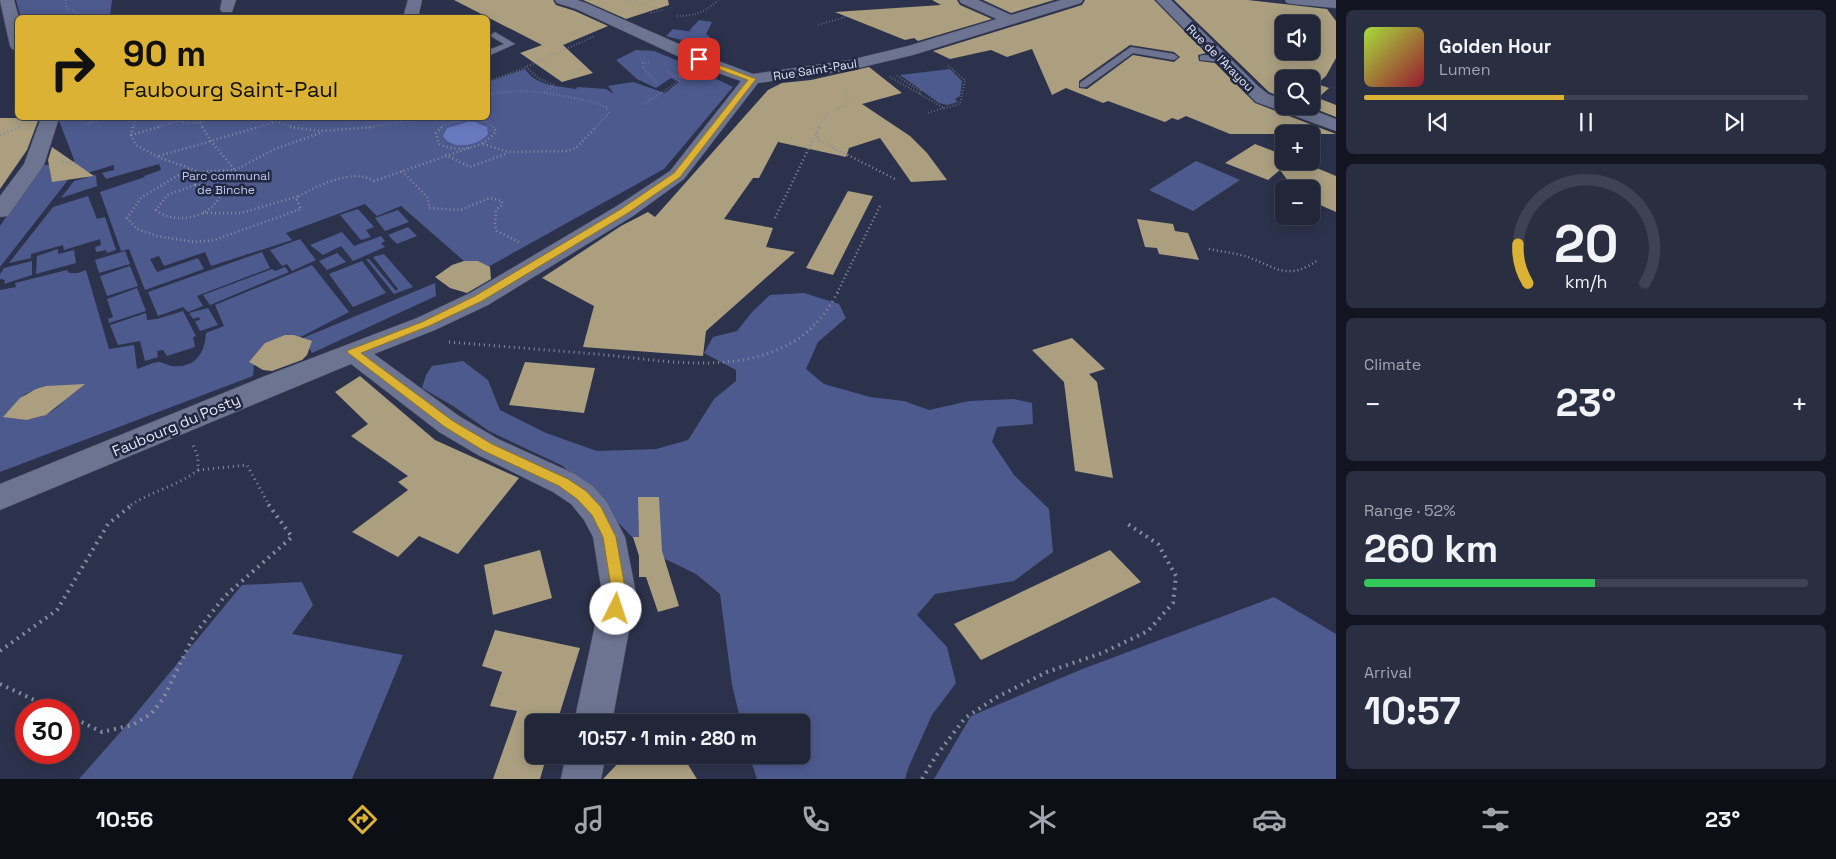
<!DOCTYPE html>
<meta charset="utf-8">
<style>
body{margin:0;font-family:"Space Grotesk",sans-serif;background:#292e40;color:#f1f3f6;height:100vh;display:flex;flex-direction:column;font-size:19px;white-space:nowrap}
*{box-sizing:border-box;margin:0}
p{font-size:16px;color:#a2a5ae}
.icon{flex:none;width:28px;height:28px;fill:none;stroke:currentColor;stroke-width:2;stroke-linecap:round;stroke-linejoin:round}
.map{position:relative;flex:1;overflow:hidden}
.panel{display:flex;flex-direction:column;gap:10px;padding:10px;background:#12151f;width:500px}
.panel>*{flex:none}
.banner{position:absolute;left:15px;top:15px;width:475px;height:105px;border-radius:8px;box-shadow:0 2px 12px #0003,0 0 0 1px #3e4353;background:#dbb233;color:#111;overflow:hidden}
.tools{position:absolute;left:1275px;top:15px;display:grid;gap:10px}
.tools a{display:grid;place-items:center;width:45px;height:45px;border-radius:8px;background:#212638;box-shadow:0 2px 12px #0003,0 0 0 1px #3e4353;font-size:25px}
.speed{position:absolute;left:15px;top:699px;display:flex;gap:10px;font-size:25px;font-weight:700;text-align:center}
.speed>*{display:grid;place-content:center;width:65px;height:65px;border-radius:50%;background:#212638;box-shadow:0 2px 12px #0003,0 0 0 1px #3e4353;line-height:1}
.speed .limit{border:8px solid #d22;background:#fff;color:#111}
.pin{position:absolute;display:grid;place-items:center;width:42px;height:42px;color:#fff;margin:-21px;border-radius:10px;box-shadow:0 2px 8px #0006}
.me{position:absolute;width:55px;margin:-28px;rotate:4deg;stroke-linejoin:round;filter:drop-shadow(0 0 4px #0008)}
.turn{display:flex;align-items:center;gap:18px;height:105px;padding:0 25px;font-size:22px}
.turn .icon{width:65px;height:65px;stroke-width:2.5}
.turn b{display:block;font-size:35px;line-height:42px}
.big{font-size:38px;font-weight:700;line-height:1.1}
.panel .card{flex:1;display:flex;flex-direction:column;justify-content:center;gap:8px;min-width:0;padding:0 18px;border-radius:8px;background:#292e40}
.panel .dial{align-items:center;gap:0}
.dial svg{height:130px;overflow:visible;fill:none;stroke:#3e4353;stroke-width:7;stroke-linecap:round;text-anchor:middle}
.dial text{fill:#f1f3f6;stroke:none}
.song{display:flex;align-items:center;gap:15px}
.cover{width:60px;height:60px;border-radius:8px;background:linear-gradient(135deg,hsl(80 70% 55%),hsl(350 70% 35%))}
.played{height:5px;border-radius:2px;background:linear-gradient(90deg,#dbb233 45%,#3e4353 45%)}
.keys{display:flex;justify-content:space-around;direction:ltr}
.heat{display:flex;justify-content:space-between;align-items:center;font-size:28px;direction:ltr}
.charge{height:8px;border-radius:4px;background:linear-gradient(90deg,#34c759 52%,#3e4353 0)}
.trip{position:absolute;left:525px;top:714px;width:285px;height:50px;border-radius:8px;background:#212638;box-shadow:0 2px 12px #0003,0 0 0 1px #3e4353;font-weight:700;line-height:50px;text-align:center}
.menu{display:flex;height:80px;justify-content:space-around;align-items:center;background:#0d0f16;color:#a2a5ae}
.menu .icon{width:35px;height:35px}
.menu .on{color:#dbb233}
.menu b{font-size:22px;color:#f1f3f6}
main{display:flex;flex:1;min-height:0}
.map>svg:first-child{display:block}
.green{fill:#4d5a8e;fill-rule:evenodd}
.water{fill:#6979be}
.building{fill:#ab9f80;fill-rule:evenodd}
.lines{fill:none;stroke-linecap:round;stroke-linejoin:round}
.service-casing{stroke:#4a4f64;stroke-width:1}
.minor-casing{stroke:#4a4f64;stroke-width:1}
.path-far3{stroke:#868ca0;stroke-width:2;stroke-dasharray:0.5 2.5;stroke-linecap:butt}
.path-far2{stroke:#868ca0;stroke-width:2.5;stroke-dasharray:1 3;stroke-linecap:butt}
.path-far1{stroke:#868ca0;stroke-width:3;stroke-dasharray:1 4;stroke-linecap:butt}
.path{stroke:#868ca0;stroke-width:4;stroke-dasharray:2 5;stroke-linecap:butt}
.service{fill:#6c7491;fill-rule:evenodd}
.minor{fill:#6c7491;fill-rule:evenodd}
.route{fill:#dbb233;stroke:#8e7421}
.labels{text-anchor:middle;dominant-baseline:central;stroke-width:5;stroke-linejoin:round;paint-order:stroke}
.far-street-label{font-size:12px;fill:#e2e7f7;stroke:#222841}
.far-park-label{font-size:12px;fill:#bfcaf0;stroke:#222841}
.street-label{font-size:15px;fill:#e2e7f7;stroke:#222841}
</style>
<main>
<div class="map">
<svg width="1336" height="779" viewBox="0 0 1336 779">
<rect width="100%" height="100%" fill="#2c324b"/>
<g class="green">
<polygon points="16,0 112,0 110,17 21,18"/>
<polygon points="699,20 712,22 706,34 712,39 710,42 696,41 689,47 681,44 685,39 681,40 666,36 673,29 693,32 689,31"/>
<path d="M636 50 654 51 688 65 677 72 695 78 704 73 733 87 664 169 488 267 478 261H464L401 206 377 216 365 204 286 233 292 240 211 266 205 252 164 266 159 256 150 259 157 272 198 258 204 269 145 290 129 249 121 251 100 192 145 177 144 176 161 170 159 164 106 179 102 173 114 170V165L80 175 58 118H488V82L525 69C536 86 558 86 576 89L578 87 606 89 614 94 608 86 633 82 665 93 679 82 671 78 656 88 637 79 616 60Z"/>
<polygon points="950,69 962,81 960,96 955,99 958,102 947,105 939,103 900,75"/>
<polygon points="1196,161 1240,180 1193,211 1149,190"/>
<polygon points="46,165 57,165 51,177 52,180 68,180 0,267 0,226 40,167"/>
<polygon points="96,175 97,186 61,198 74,181"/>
<polygon points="88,196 97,219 105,217 116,250 107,253 106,250 96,252 95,247 101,245 100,239 64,250 63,245 31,254 31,258 9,263 53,207"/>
<polygon points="358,209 374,227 366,230 371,237 361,240 340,215"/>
<polygon points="398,210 409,222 385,231 375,218"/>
<polygon points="408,227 417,236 397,244 388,235"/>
<polygon points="342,232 354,246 381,236 385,241 381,243 385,247 353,261 341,246 323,255 310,245"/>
<polygon points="300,239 316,260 292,271 287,264 282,266 270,250"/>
<polygon points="58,249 58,254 74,250 76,263 36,274 37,256"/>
<polygon points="125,251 130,264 99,273 95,260"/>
<polygon points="262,252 270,268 197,296 203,306 188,312 183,307 158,316 148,292"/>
<polygon points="337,253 346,262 327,270 319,261"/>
<polygon points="384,254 413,287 394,294 366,259 369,259 396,291 398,289 373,257"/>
<polygon points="32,261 32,275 4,284 5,280 0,279 0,274 4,268"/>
<polygon points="362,261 386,293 353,307 329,274"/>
<path d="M312 265 349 312 254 361 253 376 0 472V290L16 287 15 283 67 270 69 273H78L86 270 109 349 134 345 137 369C144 367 153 362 160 362 164 363 168 365 171 366 195 369 205 353 206 333L224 326 215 305ZM46 386 66 388 65 399C55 412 43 417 27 420L13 407 25 394Z"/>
<polygon points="130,266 138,286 107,296 100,276"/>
<polygon points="285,267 289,272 210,305 203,295 272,269 275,271"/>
<polygon points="435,283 436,296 312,353 303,338"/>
<polygon points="137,288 146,311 109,323 108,319 113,317 107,299"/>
<polygon points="804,293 839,304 846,318 818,342 806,369 824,384 870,397 904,401 929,410 969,401 1014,399 1032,403 1033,424 997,427 992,442 1014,475 1049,509 1053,552 1014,581 935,594 917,615 947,647 956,683 932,715 909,766 905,779 757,779 749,755 801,755 801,722 741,722 732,685 720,594 696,574 643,548 563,466 489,431 453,406 422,388 426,375 432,366 463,361 488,380 500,410 546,433 597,451 656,449 688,440 714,399 736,381 736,370 704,353 713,337 737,331 752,312 770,295"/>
<polygon points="208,308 218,325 200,331 195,321 200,320 199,317 193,319 189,313"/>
<polygon points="183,311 196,336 193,337 195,347 167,356 163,350 157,351 158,357 145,361 140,341 118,345 110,325 146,313 147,320 157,319"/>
<polygon points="302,582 313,605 292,634 403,655 352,779 79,779 124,728 242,585"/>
<polygon points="1274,597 1336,634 1336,779 934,779 971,716 1080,670"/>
</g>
<path class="water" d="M468 122H475L487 127 488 134C479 146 451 151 443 136L447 128Z"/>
<g class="building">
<polygon points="454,0 553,0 556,5 575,11 608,26 563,45 593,73 562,82 520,53 542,45"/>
<polygon points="583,0 668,0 669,5 626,19"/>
<polygon points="932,0 957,0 960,5 992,19 918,41 914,38 905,40 835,12 941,5"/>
<polygon points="983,0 1054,0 1011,13"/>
<path d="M1085 0H1154L1206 53 1198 55 1199 61 1215 63 1255 103 1336 134H1230L1186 116 1178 120 1172 118 1165 122 1108 101 1103 103 1066 88 1052 95 1032 49 1007 57 991 50 950 59 933 51 1082 5ZM1130 45 1174 52 1180 57 1174 62 1133 55 1087 89 1079 88V81Z"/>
<path d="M1174 0H1248L1327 9 1336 21V58L1326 76 1317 84 1329 88 1318 98 1336 105V117L1308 106H1311V79H1284V98L1269 92ZM1284 24H1311V51H1284Z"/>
<polygon points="869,67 902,93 862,104 910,136 927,153 947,180 911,182 880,138 849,148 846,157 778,142 759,178 753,178 724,219 773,228 766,247 795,252 706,331 703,356 583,347 594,306 542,278 621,226 648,212 655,217 768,90 782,83 811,80"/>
<polygon points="0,118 39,118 27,150 0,189"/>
<polygon points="1255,144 1284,155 1284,161 1300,161 1336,176 1336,212 1311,201 1311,189 1294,189 1280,170 1268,180 1225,163"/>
<polygon points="52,147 94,176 52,182 48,160"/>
<polygon points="848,191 873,196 833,275 806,268"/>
<polygon points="1137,219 1173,224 1175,231 1188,233 1199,260 1159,254 1157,248 1145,247"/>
<polygon points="464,261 478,261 490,267 491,279 467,293 450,288 435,277 452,265"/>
<polygon points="285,335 294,335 312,341 307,355 302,360 272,371 263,370 249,362 265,343"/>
<polygon points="1072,338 1105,369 1089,374 1097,382 1113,478 1075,471 1064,382 1032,350"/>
<polygon points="525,362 595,368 584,413 509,405"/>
<polygon points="360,376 435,440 519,478 458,554 419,536 398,557 352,532 408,490 398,482 408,476 351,436 368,424 335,392"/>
<polygon points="85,384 46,415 27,420 3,417 20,398 36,389 46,386"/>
<polygon points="638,497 659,497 662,551 679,606 658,612 646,577 639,577 639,556 633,537 639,537"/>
<polygon points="540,550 552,598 493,615 484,565"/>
<polygon points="1110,550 1141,582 981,660 954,624"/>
<polygon points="495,630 580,648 557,722 534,722 534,755 547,755 540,779 493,779 517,711 490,706 502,672 482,666"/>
<polygon points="626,755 682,755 697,779 603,779"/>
</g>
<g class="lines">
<defs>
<g id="service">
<polygon points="495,32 515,44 488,56 488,50 504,44 492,37 491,35"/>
<polygon points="1131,47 1174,54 1178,57 1174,60 1133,53 1086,87 1080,87 1080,83"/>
<polygon points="1203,55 1221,56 1226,59 1221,62 1200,60 1200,56"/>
</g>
<g id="minor">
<polygon points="0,0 14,0 19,18 18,51 12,49 10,46"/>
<polygon points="222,0 236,0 232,12 222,12 220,9"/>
<polygon points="408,0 422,0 418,18 403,18"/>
<polygon points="555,0 577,0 586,3 713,59 753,74 850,60 908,46 997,19 961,3 959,0 978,0 1011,15 1061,0 1083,0 1081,3 913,55 850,70 758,83 684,179 633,216 488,305 435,330 374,354 459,416 498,439 575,474 593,486 607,502 625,537 636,593 612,722 574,722 602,593 593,537 584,520 571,504 553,492 478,455 439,432 351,364 0,510 0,484 265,376 417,318 470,293 617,206 670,171 741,81 701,67 576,9 557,3"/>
<polygon points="1156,0 1171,0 1259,87 1268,94 1284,100 1284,106 1302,106 1336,119 1336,131 1256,102"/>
<polygon points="1285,0 1336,0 1336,8 1292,4 1287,3"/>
<polygon points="41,118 59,118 44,165 8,216 0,217 0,196 24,164"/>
<polygon points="566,755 606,755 601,779 561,779"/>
</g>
</defs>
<use href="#service" class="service-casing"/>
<use href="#minor" class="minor-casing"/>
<g class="path-far3">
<polyline points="66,0 66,8 80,14 79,18"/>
<polyline points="625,1 637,2 658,9"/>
<polyline points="651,13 663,10"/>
<path d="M677 16C694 16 706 12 718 0"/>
<polyline points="818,25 845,17"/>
<polyline points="649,62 643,63 643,68 657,83"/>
<polyline points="526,67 538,78 554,85 544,93"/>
<polyline points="668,72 674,76 680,76"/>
<polyline points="897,76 920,91 920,96"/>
<polyline points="890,77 944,108 928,113"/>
<polyline points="488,81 519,70 595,36"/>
<path d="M488 95C525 86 560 95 596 103L606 107 609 113 595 128"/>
<polyline points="644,104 679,81 681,77"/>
<polyline points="944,108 960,104 965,80 946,64"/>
<path d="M181 118 182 123C192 124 201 123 210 118"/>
<polyline points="262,118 296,128"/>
<polyline points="200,123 203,128"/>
<polyline points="85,124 107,118"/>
<polyline points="17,128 20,127"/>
<polyline points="133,128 136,118"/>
<polyline points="154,128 180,121"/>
<polyline points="255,128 273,123"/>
<polyline points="365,128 422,118"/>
<path d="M440 128C453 119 484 114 494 128"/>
<path d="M818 128C825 113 831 111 846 106L849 100 845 89"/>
</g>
<g class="path-far2">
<polyline points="133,127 131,135 136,145 158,157 200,172 235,170 275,149 323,132"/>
<polyline points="202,127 211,141 235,170"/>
<polyline points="290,127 320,131 374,127"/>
<path d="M442 127 436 133 439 144C458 153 483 149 496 131L493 127"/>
<polyline points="817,133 818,140 897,180"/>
<polyline points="0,135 20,127"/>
<polyline points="131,135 159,127"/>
<polyline points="483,144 508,152 567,151 576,148 596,127"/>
<polyline points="445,155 470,167 508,153"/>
<polyline points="159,156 259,127"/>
<polyline points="62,162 76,163"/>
<path d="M189 169 142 197 127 218 137 229 157 236 195 242 214 240 301 209 297 200 299 196C318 185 354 168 374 181L469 148"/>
<polyline points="402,171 428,198 429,208 460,210 490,198 502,201 502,205 496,210 495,225 497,231 521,243"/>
<path d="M195 185 213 187 221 194C212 217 175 226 156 210L167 195Z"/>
<polyline points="195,185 200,172"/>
<polyline points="203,213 241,213 299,196"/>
<polyline points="775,218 819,127"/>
<path d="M1209 249C1222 252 1236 253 1248 257 1277 268 1288 281 1318 260"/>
<polyline points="837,293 881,204"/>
</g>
<g class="path-far1">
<path d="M449 342C498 346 547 350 596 354 662 360 744 378 802 336 818 324 829 308 838 292"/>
<polyline points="198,470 247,465 269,505"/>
<path d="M131 505C152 491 178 486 198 470V457L193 445"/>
</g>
<g class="path">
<polyline points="0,651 57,610 108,524 133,504"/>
<polyline points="0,684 56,710"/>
<polyline points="69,716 102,732 132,725 151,714 163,699 194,635 225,596 292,537 268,504"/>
<polyline points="922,779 936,756 965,718 997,697 1047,672 1102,653 1148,631 1173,603 1176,576 1158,544 1126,523"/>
</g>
<use href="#service" class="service"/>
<use href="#minor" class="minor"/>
</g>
<polygon class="route" points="696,58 701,58 756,79 680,177 628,213 482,301 429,326 361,353 453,421 492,444 568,479 586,491 601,507 616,537 626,593 621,614 616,616 611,614 609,609 612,593 603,537 592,515 577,499 559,486 484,451 445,427 347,352 349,350 422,322 475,296 621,209 674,173 748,80 696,61"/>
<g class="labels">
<g class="far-street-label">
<text transform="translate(1220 58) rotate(45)">Rue de l'Arayou</text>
<text transform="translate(815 70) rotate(-9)">Rue Saint-Paul</text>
</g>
<g class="far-park-label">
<text x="226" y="176">Parc communal<tspan x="226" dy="14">de Binche</tspan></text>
</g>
<g class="street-label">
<text transform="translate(176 425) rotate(-23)">Faubourg du Posty</text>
</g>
</g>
</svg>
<div class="tools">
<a><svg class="icon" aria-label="sound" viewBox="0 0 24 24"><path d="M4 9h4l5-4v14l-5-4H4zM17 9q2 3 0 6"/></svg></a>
<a><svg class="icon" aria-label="search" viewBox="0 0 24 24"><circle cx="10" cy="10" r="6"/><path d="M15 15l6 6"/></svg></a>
<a>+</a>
<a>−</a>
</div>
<div class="speed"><div class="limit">30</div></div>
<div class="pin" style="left:699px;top:59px;background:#d93025"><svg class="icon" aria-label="arrive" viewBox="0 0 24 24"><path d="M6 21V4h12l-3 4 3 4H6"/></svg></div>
<svg class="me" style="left:616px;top:609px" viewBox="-20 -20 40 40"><circle r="19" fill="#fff"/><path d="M0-13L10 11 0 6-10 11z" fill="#dbb233"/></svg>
<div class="trip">10:57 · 1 min · 280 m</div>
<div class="banner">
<div class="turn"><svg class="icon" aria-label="right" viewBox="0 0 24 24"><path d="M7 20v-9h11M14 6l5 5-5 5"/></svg><div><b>90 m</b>Faubourg Saint-Paul</div></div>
</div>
</div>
<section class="panel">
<div class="card">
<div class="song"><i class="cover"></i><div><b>Golden Hour</b><p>Lumen</p></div></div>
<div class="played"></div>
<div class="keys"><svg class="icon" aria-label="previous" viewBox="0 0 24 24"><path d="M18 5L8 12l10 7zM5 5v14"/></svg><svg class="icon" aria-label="pause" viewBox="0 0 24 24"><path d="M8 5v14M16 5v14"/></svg><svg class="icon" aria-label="next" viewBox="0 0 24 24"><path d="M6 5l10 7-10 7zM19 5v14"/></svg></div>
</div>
<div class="card dial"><svg viewBox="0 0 100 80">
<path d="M14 69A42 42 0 1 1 86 69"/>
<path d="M14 69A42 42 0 0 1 8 45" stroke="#dbb233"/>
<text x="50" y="56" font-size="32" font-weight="700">20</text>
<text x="50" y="72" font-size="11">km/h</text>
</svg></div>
<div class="card"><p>Climate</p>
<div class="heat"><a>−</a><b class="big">23°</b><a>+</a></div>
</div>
<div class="card"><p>Range · 52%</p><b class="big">260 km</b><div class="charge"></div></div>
<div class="card"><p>Arrival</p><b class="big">10:57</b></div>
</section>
</main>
<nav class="menu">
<b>10:56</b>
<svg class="icon on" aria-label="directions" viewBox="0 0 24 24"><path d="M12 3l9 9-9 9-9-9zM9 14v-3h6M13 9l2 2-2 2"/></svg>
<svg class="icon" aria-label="music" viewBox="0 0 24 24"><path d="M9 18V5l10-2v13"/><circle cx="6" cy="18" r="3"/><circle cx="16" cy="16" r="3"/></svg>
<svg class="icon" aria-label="phone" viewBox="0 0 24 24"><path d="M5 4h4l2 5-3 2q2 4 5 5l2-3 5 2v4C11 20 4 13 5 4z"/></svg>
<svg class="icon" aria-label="climate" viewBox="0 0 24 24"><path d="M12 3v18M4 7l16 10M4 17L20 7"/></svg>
<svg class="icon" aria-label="car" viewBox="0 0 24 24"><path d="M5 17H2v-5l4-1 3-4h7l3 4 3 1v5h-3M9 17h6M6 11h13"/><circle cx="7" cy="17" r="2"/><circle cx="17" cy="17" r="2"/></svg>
<svg class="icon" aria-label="filters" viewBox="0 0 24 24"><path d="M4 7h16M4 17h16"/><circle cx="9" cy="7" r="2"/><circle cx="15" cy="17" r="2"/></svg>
<b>23°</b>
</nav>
